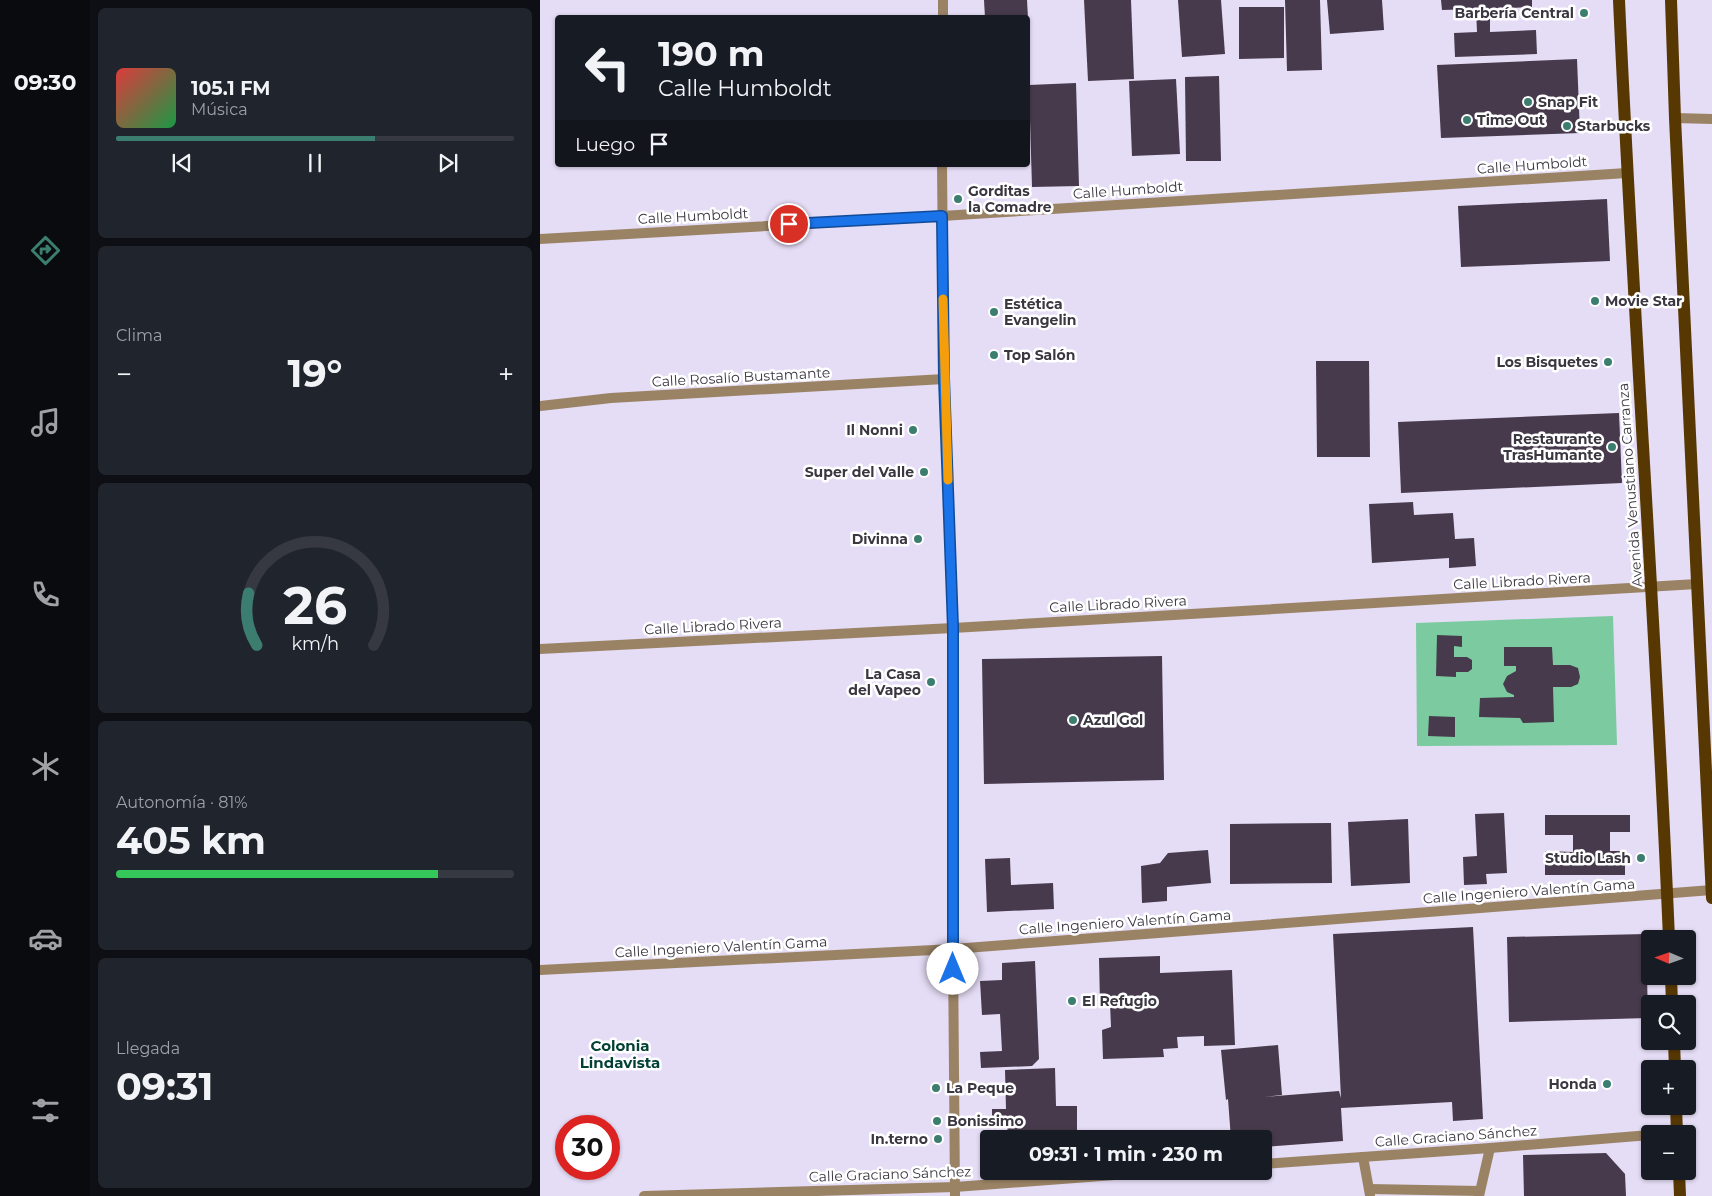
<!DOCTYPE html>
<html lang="es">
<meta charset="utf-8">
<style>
body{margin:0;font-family:Montserrat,sans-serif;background:#20242c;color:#f1f3f6;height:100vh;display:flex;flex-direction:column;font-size:19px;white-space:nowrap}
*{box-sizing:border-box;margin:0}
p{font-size:16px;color:#9ea1a6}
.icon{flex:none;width:28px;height:28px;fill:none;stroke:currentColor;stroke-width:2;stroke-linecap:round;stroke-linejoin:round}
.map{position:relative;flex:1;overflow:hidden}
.side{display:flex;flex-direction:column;gap:8px;padding:8px;background:#0d0f14;width:450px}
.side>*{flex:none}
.guide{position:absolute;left:15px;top:15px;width:475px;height:152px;border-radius:5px;box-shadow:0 1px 4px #0004;background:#171b24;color:#f1f3f6;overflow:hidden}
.needle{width:32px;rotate:272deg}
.controls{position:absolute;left:1101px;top:930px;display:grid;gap:10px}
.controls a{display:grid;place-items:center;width:55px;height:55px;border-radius:5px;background:#171b24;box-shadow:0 1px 4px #0004;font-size:25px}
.speed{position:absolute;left:15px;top:1115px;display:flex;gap:10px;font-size:25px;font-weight:700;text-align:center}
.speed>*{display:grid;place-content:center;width:65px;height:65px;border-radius:50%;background:#171b24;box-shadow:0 1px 4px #0004;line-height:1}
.speed .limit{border:8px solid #d22;background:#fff;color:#111}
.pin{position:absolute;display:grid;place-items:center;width:42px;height:42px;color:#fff;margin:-21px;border:2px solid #fff;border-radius:50%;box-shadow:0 1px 5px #0007}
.me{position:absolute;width:55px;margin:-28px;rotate:0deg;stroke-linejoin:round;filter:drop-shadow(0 0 4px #0008)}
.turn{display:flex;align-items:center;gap:18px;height:105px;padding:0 20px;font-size:22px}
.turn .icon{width:65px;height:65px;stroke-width:2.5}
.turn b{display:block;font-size:35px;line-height:42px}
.then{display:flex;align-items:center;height:48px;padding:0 20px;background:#0003;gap:10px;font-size:19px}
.big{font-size:38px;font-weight:700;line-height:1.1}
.side .tile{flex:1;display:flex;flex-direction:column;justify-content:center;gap:8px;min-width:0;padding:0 18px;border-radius:8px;background:#20242c}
.side .dial{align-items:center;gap:0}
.dial svg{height:130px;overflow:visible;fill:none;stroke:#363941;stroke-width:7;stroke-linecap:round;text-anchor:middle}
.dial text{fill:#f1f3f6;stroke:none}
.song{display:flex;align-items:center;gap:15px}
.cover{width:60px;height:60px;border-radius:8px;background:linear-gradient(135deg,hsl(0 70% 55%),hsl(140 70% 35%))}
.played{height:5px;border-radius:2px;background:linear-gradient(90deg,#3b7d6f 65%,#363941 65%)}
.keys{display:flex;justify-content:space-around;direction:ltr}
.heat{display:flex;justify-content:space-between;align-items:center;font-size:28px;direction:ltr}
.charge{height:8px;border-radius:4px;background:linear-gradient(90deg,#34c759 81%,#363941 0)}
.trip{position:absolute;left:440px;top:1130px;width:292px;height:50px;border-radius:5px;background:#171b24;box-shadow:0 1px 4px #0004;font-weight:700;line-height:50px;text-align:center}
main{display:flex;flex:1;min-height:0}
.tabs{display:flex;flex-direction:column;width:90px;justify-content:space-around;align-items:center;background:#090b0e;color:#9ea1a6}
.tabs .icon{width:35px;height:35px}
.tabs .current{color:#3b7d6f}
.tabs b{font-size:22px;color:#f1f3f6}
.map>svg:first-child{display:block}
.green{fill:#7cca9f}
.building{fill:#473a4c}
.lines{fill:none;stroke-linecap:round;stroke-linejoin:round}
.service{stroke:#9a8365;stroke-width:10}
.minor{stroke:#9a8365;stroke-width:10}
.primary{stroke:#573803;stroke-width:12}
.route-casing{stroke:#114b97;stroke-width:12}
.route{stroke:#1a73e8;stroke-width:9}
.slow{stroke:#f59e0b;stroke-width:9}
.poi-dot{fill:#3b7d6f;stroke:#fff;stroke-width:2}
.labels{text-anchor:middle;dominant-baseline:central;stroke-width:5;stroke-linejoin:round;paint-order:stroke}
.poi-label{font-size:14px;font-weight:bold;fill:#3b3741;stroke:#fff;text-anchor:start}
.street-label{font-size:14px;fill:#3b3741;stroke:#fff}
.neighbourhood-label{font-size:15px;font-weight:bold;fill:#034035;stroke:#fff}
</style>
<main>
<nav class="tabs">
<b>09:30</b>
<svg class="icon current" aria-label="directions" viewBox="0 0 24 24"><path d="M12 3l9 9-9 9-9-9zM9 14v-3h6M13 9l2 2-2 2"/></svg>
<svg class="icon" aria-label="music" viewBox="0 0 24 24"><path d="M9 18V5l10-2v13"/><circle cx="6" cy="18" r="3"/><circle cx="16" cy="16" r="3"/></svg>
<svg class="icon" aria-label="phone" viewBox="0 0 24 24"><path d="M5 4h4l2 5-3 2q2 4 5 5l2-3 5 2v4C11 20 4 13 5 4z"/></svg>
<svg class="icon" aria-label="climate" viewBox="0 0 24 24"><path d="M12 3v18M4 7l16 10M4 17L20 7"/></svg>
<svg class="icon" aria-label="car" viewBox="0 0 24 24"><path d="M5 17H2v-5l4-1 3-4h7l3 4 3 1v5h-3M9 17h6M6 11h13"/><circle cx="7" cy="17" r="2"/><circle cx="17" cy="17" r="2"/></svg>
<svg class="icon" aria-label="filters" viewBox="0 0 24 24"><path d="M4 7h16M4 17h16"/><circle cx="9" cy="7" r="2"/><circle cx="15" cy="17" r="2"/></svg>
</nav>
<section class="side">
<div class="tile">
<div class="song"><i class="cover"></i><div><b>105.1 FM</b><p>Música</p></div></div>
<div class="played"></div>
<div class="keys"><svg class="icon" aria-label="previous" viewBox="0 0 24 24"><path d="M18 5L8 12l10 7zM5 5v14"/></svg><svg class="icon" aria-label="pause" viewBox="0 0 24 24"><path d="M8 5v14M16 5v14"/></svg><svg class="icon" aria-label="next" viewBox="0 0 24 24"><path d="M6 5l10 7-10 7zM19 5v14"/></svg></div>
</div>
<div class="tile"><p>Clima</p>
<div class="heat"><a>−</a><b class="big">19°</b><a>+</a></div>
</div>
<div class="tile dial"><svg viewBox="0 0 100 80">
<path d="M14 69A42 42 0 1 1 86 69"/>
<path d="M14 69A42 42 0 0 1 9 37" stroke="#3b7d6f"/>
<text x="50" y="56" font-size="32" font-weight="700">26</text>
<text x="50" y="72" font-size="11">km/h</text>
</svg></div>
<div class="tile"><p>Autonomía · 81%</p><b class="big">405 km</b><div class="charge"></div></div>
<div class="tile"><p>Llegada</p><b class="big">09:31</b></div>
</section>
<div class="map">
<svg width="1172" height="1196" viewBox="0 0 1172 1196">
<rect width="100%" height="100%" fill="#e5dcf5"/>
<polygon class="green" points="1073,616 1077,745 877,746 876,623"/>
<g class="building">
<polygon points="444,0 487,0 488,18 445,18"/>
<polygon points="544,0 591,0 594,79 548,81"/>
<polygon points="638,0 681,0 685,54 642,57"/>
<polygon points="745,0 780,0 782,70 747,71"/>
<polygon points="787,0 842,0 844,30 790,34"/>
<polygon points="901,0 992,0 992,7 950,9 950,32 996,30 997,54 915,57 914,33 937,32 936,9 902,10"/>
<polygon points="699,7 744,7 744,58 699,59"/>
<polygon points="1037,59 1040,133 901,138 897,65"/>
<polygon points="679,76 681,161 646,161 645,77"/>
<polygon points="636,79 640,154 592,156 589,81"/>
<polygon points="536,83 539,186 492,187 489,85"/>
<polygon points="1067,199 1070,261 921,267 918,206"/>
<polygon points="776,361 829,361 830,457 777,457"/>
<polygon points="1079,413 1082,483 861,493 858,422"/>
<polygon points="873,502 874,515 913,513 915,539 934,538 936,566 909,568 909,558 832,563 829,504"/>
<polygon points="897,635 922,636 922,647 914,646 914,657 927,657 932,660 932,669 928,672 916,672 916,677 896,676"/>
<polygon points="964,647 1012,647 1013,665 1030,665 1038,668 1040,677 1038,684 1031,687 1013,687 1014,722 983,723 980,718 939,717 940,698 974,697 974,695 967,692 963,684 967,676 976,671 976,666 964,666"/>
<polygon points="622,656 624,780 444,784 442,659"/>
<polygon points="889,716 915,717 915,737 888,736"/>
<polygon points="964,813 967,873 946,874 947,884 924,885 923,857 937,856 935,814"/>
<polygon points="1005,815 1090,815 1090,832 1070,832 1070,851 1085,851 1085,875 1005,875 1005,851 1033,852 1033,835 1005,835"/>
<polygon points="868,819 870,883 811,886 808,822"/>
<polygon points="791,823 792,883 690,884 690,824"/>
<polygon points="668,850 671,883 627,887 627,901 602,903 601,866 620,863 628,853"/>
<polygon points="470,858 471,885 513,883 514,909 447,912 445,859"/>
<polygon points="933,927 943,1119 913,1121 912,1102 801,1108 803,1141 724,1147 724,1139 691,1139 688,1099 686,1100 681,1050 738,1045 742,1095 724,1097 799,1091 801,1098 793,934"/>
<polygon points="1106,934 1108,1018 969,1022 967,937"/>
<polygon points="620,956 620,973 692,970 695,1045 664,1046 664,1036 637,1037 638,1048 623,1049 624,1057 563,1059 562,1030 571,1027 570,1003 560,1004 559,958"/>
<polygon points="495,961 499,1059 492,1066 441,1068 440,1052 462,1051 460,1014 442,1015 440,981 462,980 462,963"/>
<polygon points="515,1068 516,1106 537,1106 537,1139 468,1139 467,1122 452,1122 452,1109 466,1109 465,1070"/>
<polygon points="1066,1153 1085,1174 1086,1196 984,1196 983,1155"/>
</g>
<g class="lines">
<g class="service">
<polyline points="823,1157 830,1195"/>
<polyline points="829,1189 940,1191"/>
<polyline points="939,1196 950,1148"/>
</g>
<g class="minor">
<polyline points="403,18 403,0"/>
<polyline points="1135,118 1172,119"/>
<polyline points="402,165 404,379 413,628 413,949 415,1196"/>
<polyline points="0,239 402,216 1087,173"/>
<polyline points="0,406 71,398 404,379"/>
<polyline points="0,649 413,628 1157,584"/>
<polyline points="0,970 413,949 1172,890"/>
<polyline points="1119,1134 1137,1132"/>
<polyline points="724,1164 950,1148 1110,1135"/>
<polyline points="104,1196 415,1187 627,1171"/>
</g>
<g class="primary">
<path d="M1079 0C1093 313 1116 626 1129 939"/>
<polyline points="1131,0 1135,118 1172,898"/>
<polyline points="1131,976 1132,1004"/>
<polyline points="1134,1041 1135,1069"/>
<polyline points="1136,1106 1137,1134"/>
<polyline points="1139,1171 1140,1196"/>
</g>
</g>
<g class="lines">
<defs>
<polyline id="route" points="249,224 402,216 404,378 413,628 413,969"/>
</defs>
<use href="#route" class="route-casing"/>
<use href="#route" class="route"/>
<polyline class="slow" points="403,299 408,480"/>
</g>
<g class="poi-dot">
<circle cx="1044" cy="13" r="5"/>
<circle cx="988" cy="102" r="5"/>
<circle cx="927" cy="120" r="5"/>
<circle cx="1027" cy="126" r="5"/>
<circle cx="418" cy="199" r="5"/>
<circle cx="1055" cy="301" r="5"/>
<circle cx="454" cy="312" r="5"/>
<circle cx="454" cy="355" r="5"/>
<circle cx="1068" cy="362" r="5"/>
<circle cx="373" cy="430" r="5"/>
<circle cx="1072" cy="447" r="5"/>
<circle cx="384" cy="472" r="5"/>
<circle cx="378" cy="539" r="5"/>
<circle cx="391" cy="682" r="5"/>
<circle cx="533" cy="720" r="5"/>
<circle cx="1101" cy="858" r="5"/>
<circle cx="532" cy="1001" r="5"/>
<circle cx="1067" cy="1084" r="5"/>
<circle cx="396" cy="1088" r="5"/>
<circle cx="397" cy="1121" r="5"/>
<circle cx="398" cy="1139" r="5"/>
</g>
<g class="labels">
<g class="poi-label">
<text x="1034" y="13" text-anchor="end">Barbería Central</text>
<text x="998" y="102">Snap Fit</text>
<text x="937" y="120">Time Out</text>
<text x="1037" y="126">Starbucks</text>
<text x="428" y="191">Gorditas<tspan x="428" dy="16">la Comadre</tspan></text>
<text x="1065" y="301">Movie Star</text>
<text x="464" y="304">Estética<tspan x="464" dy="16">Evangelin</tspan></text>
<text x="464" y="355">Top Salón</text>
<text x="1058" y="362" text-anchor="end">Los Bisquetes</text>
<text x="363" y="430" text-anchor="end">Il Nonni</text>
<text x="1062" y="439" text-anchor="end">Restaurante<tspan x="1062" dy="16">TrasHumante</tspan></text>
<text x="374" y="472" text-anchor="end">Super del Valle</text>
<text x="368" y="539" text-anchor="end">Divinna</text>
<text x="381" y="674" text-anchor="end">La Casa<tspan x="381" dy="16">del Vapeo</tspan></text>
<text x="543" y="720">Azul Gol</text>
<text x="1091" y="858" text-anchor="end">Studio Lash</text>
<text x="542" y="1001">El Refugio</text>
<text x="1057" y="1084" text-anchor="end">Honda</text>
<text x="406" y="1088">La Peque</text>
<text x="407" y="1121">Bonissimo</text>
<text x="388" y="1139" text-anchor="end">In.terno</text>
</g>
<g class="street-label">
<text transform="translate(992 165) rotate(-4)">Calle Humboldt</text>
<text transform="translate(588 190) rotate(-4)">Calle Humboldt</text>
<text transform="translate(153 216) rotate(-3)">Calle Humboldt</text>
<text transform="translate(201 377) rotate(-3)">Calle Rosalío Bustamante</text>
<text transform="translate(1090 485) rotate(-94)">Avenida Venustiano Carranza</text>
<text transform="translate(982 581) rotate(-3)">Calle Librado Rivera</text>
<text transform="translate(578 604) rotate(-3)">Calle Librado Rivera</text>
<text transform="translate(173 626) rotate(-3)">Calle Librado Rivera</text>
<text transform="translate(989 891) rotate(-4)">Calle Ingeniero Valentín Gama</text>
<text transform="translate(585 922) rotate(-4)">Calle Ingeniero Valentín Gama</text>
<text transform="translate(181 947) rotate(-3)">Calle Ingeniero Valentín Gama</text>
<text transform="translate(916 1136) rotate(-4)">Calle Graciano Sánchez</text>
<text transform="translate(350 1174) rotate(-2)">Calle Graciano Sánchez</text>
</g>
<g class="neighbourhood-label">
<text x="80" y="1045">Colonia<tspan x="80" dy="17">Lindavista</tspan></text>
</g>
</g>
</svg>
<div class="controls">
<a><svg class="needle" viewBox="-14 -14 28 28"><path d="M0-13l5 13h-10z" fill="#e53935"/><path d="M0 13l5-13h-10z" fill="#9ea1a6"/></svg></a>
<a><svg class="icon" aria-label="search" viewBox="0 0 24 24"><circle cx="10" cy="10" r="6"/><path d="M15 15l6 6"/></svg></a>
<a>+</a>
<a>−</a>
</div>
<div class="speed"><div class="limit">30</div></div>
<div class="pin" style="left:249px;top:224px;background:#d93025"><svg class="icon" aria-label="arrive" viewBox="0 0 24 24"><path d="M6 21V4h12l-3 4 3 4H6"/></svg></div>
<svg class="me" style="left:413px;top:969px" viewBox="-20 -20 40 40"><circle r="19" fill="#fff"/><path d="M0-13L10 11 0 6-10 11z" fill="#1a73e8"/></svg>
<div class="trip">09:31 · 1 min · 230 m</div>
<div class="guide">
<div class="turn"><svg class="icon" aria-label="left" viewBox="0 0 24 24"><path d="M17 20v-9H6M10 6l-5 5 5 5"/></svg><div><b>190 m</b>Calle Humboldt</div></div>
<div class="then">Luego<svg class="icon" aria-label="arrive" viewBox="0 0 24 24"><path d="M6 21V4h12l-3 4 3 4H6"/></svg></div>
</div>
</div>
</main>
